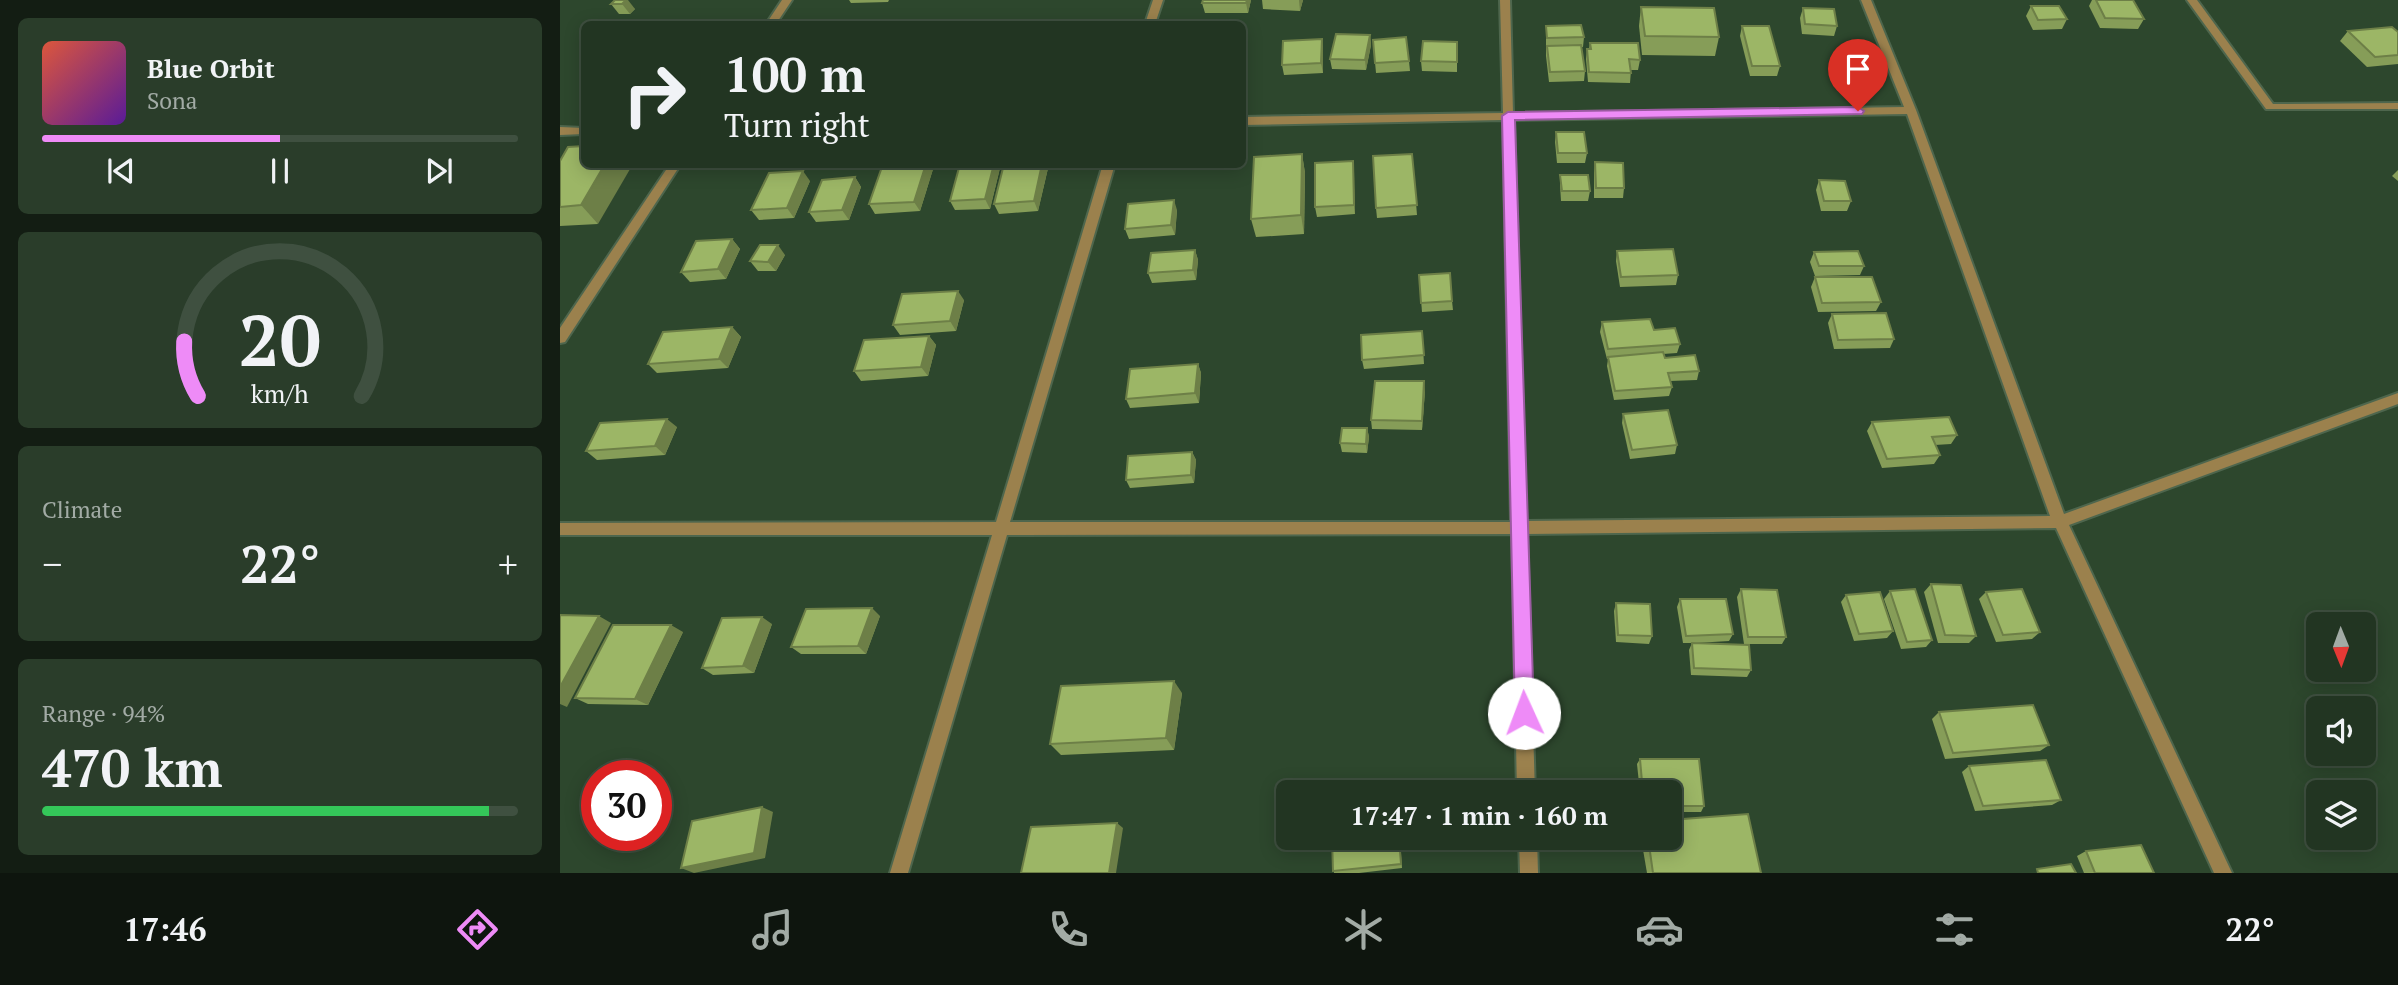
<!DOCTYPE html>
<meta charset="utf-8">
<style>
body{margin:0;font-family:"PT Serif",serif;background:#2a3d2a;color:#f1f3f6;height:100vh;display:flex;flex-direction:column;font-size:26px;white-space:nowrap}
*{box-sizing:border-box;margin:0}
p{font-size:23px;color:#a2aba5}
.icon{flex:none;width:38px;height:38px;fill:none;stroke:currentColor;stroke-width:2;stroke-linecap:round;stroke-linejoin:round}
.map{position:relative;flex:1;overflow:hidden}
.panel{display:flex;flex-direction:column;gap:18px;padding:18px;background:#131d13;width:560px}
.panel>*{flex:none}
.hud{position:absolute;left:21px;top:21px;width:665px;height:147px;border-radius:10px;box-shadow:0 4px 18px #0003,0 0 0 2px #3f5040;background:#223522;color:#f1f3f6;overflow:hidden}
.needle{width:46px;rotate:179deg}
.fabs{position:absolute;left:1746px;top:612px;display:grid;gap:14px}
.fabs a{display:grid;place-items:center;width:70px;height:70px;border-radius:10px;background:#223522;box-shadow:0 4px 18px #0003,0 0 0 2px #3f5040;font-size:35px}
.speed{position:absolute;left:21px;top:760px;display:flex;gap:14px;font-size:35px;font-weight:700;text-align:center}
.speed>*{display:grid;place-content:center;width:91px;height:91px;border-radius:50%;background:#223522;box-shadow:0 4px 18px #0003,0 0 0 2px #3f5040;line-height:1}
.speed .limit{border:10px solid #d22;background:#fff;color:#111}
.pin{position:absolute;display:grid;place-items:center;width:60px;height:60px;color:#fff;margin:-72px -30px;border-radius:50% 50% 50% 0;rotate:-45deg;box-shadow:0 0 7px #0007}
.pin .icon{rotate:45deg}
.me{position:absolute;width:77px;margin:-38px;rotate:358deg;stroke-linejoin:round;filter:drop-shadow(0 0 5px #0008)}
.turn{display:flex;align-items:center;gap:24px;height:147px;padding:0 28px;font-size:32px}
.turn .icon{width:91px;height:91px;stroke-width:2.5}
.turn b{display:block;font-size:49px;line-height:60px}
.big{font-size:52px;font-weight:700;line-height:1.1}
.panel .widget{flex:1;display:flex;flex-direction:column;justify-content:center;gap:10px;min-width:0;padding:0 24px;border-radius:10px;background:#2a3d2a}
.panel .dial{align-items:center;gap:0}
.dial svg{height:182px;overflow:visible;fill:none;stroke:#3f5040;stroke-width:7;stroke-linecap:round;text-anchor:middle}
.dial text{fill:#f1f3f6;stroke:none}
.song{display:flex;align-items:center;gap:21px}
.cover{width:84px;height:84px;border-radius:10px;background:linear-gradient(135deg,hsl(10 70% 55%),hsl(270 70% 35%))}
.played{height:7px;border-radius:4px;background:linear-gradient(90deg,#ee8bf7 50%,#3f5040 50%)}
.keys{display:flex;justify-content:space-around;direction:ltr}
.heat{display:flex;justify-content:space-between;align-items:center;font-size:38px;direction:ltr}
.charge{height:10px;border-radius:5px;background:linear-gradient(90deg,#34c759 94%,#3f5040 0)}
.trip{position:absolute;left:716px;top:780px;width:406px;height:70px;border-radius:10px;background:#223522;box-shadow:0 4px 18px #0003,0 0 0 2px #3f5040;font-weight:700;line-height:70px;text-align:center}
.tabs{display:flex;height:112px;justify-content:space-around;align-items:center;background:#0e150e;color:#a2aba5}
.tabs .icon{width:49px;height:49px}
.tabs .on{color:#ee8bf7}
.tabs b{font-size:32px;color:#f1f3f6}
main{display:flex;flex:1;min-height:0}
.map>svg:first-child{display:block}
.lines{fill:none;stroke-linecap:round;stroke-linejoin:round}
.street-casing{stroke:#4e664d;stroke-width:4}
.street{fill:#9b814d;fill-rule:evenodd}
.wall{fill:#869d58}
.shaded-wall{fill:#6d7f47}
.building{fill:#9cb666;stroke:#6d7f47;stroke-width:2}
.route{fill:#ee8bf7;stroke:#9b5aa1;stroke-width:2}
</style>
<main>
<section class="panel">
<div class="widget">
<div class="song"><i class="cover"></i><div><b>Blue Orbit</b><p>Sona</p></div></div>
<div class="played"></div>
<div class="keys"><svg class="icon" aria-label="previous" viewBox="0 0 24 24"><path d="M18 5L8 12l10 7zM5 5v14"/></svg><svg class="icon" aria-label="pause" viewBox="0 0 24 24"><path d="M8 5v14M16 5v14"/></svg><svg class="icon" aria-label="next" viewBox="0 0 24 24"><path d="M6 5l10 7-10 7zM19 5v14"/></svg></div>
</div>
<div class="widget dial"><svg viewBox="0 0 100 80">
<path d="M14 69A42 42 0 1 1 86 69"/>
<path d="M14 69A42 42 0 0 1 8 45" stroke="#ee8bf7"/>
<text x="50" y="56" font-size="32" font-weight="700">20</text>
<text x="50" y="72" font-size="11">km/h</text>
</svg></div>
<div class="widget"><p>Climate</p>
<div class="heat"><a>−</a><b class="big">22°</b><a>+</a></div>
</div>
<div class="widget"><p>Range · 94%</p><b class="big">470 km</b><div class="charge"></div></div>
</section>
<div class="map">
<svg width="1838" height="873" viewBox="0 0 1838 873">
<rect width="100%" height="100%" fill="#2d472d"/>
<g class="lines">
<defs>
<g id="street">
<polygon points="222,0 232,0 216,24 206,24"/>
<polygon points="593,0 603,0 595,24 585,24"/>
<path d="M940 0H950L953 113 1344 107 1301 0H1311L1356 110 1504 514 1838 393V404L1509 525 1672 873H1654L1496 528 967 534 975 793H957L952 534 447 535 348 873H330L432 535H0V523L436 522 543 164H555L450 522H951L943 120 682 125V117L943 113ZM1347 114 1490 516 966 521 954 120Z"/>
<polygon points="1627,0 1637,0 1713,104 1838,103 1838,109 1706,109"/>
<polygon points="0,127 24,128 24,134 0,135"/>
<polygon points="110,164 121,164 5,342 0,343 0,328"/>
<polygon points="959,838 977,838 978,873 960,873"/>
</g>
</defs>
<use href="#street" class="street-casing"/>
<use href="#street" class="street"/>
</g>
<g class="wall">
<polygon points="55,0 75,9 70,14 59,14 51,4"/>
<polygon points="289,0 329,0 328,2 291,3"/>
<polygon points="691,0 688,13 645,13 642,3"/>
<polygon points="702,0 743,0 740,11 703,9"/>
<polygon points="1532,0 1573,0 1584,19 1578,29 1540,28 1529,6"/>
<polygon points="1471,6 1507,19 1502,29 1473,30 1466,16"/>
<polygon points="1081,7 1159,37 1155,56 1082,55 1079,26"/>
<polygon points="1243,8 1277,26 1274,36 1242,34 1240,18"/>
<polygon points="986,26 1024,37 1023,47 1021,47 1025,71 1024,81 989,82 986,56"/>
<polygon points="1182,26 1220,66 1217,76 1190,76 1180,36"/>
<polygon points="1788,31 1838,32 1838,64 1807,67 1780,41"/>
<polygon points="810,35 811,45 806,70 772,69 770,59"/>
<polygon points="762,39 763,49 763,73 724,75 722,65"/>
<polygon points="813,40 849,61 850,71 816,73"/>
<polygon points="897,42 897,72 862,71 861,61"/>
<polygon points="1030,43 1080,60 1078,70 1071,70 1070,83 1028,82 1026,59 1027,49 1029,49"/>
<polygon points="996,132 1027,153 1025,163 997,163 995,142"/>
<polygon points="742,154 745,173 744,234 696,237 691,219"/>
<polygon points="852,154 857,215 817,218 816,208"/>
<polygon points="0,161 38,224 0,226"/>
<polygon points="793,161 795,214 757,217 755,207"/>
<polygon points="1035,162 1064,188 1063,198 1034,198 1034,172"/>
<polygon points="489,164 478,211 439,214 434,204"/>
<polygon points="374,166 360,211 315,214 309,204"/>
<polygon points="440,168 430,209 395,210 390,201"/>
<polygon points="1838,170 1838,181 1832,176"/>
<polygon points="1000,175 1030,191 1028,201 1001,201 1000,185"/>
<polygon points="295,177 301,187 289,220 256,222 249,212"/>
<polygon points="1259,180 1291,201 1287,211 1261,211 1256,190"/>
<polygon points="250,181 234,218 199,220 191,210"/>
<polygon points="617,210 615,235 569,239 565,229"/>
<polygon points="172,239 180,249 166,279 130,282 121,272"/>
<polygon points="635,250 638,260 636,280 592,283 588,273"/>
<polygon points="1057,251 1118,275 1116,285 1060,287 1056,261"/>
<polygon points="1254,252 1304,266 1300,275 1255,276 1250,262"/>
<polygon points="225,255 216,271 198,271 190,261"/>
<polygon points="859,275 892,301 893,310 862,312"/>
<polygon points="1255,277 1321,302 1316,311 1258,312 1251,287"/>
<polygon points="404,300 396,331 340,335 333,325"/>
<polygon points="1272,314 1334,339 1330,348 1274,349 1268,323"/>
<polygon points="1042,322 1094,330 1120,344 1117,353 1103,354 1105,358 1139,371 1137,380 1110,381 1112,387 1109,396 1054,400 1047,366 1048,359 1047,359 1040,332"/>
<polygon points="172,327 181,337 168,368 97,373 88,364"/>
<polygon points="862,331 864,364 804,369 802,360"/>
<polygon points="369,336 376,345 368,376 301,381 294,371"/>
<polygon points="638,364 641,373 639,403 570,408 566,399"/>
<polygon points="865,391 862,430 812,429 811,420"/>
<polygon points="1063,414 1117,445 1115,454 1070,459 1062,423"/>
<polygon points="1312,422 1397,435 1391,444 1375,445 1380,455 1374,464 1322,468 1307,431"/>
<polygon points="117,427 105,455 37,460 26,451"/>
<polygon points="807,428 809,437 807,453 782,452 780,443"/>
<polygon points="632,452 636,460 634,483 570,488 566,480"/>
<polygon points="1371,584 1416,636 1409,643 1378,643 1364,592"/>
<polygon points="1181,589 1226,637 1222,644 1184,644 1177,597"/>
<polygon points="1330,591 1372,640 1366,647 1341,649 1324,599"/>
<polygon points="1426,592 1480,632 1472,639 1436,642 1419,599"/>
<polygon points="1286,595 1333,631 1327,638 1294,641 1281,602"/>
<polygon points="1120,599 1173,634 1169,641 1136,643 1191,670 1187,677 1131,675 1129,650 1132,643 1123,643 1117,607"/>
<polygon points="1056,603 1092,636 1089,644 1056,642 1054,611"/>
<polygon points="320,616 306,654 241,654 231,647"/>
<polygon points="212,624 194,673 153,675 142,668"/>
<polygon points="123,632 88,705 28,704 15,698"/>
<polygon points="622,693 614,750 501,755 490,744"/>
<polygon points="1379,712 1489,745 1480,751 1385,759 1372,719"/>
<polygon points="1080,759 1144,806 1141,812 1110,812 1110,793 1080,793 1077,764"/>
<polygon points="1409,766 1501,800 1492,805 1415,811 1402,772"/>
<polygon points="772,838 840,838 842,868 799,873 774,873"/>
<polygon points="1081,838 1110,838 1201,873 1087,873"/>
<polygon points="1526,851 1594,873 1524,873 1517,856"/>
</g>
<g class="shaded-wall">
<polygon points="66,0 68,0 75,9 70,14 62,4"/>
<polygon points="687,0 691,0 688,13 686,3"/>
<polygon points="739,0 743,0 740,11 739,1"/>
<polygon points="810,35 811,45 806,70 805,60"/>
<polygon points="762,39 763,49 763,73 761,63"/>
<polygon points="742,154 745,173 744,234 741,215"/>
<polygon points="793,161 794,171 795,214 794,205"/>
<polygon points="45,164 73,164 38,224 21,205"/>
<polygon points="366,164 373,164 374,166 360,211 354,202"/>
<polygon points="434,164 438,164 440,168 430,209 425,199"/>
<polygon points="482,164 489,164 478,211 474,201"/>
<polygon points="243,171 250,181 234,218 227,208"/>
<polygon points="295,177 301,187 289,220 282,210"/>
<polygon points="614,200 617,210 615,235 611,225"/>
<polygon points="172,239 180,249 166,279 158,269"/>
<polygon points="218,245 225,255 216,271 208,262"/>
<polygon points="635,250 638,260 636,280 633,270"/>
<polygon points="398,291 404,300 396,331 390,321"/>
<polygon points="172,327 181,337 168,368 159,359"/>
<polygon points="369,336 376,345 368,376 361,367"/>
<polygon points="638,364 641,373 639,403 635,393"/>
<polygon points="864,381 865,391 862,430 862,421"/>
<polygon points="107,419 117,427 105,455 95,446"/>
<polygon points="807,428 809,437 807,453 806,444"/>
<polygon points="632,452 636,460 634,483 631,475"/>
<polygon points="312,608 320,616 306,654 298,646"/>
<polygon points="39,616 51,623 7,707 0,704 0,687"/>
<polygon points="202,617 212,624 194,673 183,666"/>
<polygon points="111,625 123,632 88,705 75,699"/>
<polygon points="614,681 622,693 614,750 606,738"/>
<polygon points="202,807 213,812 205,858 134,873 121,868"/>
<polygon points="557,823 563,828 556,873 549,873"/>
</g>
<g class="building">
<polygon points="55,0 66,0 62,4 51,4"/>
<polygon points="643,0 687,0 686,3 642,3"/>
<polygon points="1536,0 1573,0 1584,19 1545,18"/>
<polygon points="1471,6 1499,6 1507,19 1478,20"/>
<polygon points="1081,7 1154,8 1159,37 1085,36"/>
<polygon points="1243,8 1274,9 1277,26 1245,24"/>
<polygon points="1021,25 1024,37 987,38 986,26"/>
<polygon points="1182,26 1209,26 1220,66 1192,66"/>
<polygon points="1832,27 1838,32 1838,55 1815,57 1788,31"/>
<polygon points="776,34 810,35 805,60 770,59"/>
<polygon points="846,37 849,61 815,63 813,40"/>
<polygon points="762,39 761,63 722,65 723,41"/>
<polygon points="863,41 897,42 897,62 861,61"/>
<polygon points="1030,43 1078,43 1080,60 1069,59 1071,73 1029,72 1027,49 1031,49"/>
<polygon points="1021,45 1025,71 990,72 987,46"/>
<polygon points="996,132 1024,132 1027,153 998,153"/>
<polygon points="24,146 24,164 45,164 21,205 0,207 0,161 8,147"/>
<polygon points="742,154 741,215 691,219 694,157"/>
<polygon points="852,154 857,205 816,208 813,156"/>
<polygon points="793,161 794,205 755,207 755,163"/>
<polygon points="1035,162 1063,163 1064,188 1036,188"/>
<polygon points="323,164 366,164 354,202 309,204"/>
<polygon points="400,164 434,164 425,199 390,201"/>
<polygon points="444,164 482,164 474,201 434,204"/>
<polygon points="243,171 227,208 191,210 209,173"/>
<polygon points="1000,175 1028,175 1030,191 1002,191"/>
<polygon points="295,177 282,210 249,212 262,180"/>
<polygon points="1259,180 1285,181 1291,201 1264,201"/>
<polygon points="614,200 611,225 565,229 568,204"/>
<polygon points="172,239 158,269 121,272 136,241"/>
<polygon points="200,245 218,245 208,262 190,261"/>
<polygon points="1113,249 1118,275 1061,277 1057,251"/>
<polygon points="635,250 633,270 588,273 591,253"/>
<polygon points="1298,251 1304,266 1259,266 1254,252"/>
<polygon points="890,273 892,301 861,303 859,275"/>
<polygon points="1255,277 1312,277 1321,302 1262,303"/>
<polygon points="398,291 390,321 333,325 342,294"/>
<polygon points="1326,313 1334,339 1278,340 1272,314"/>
<polygon points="1090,319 1094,330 1115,328 1120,344 1048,349 1042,322"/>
<polygon points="172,327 159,359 88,364 103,332"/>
<polygon points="862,331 864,355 802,360 801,335"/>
<polygon points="369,336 361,367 294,371 304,340"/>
<polygon points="1103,352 1105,358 1135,355 1139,371 1108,373 1112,387 1055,391 1048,357"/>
<polygon points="638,364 635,393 566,399 570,369"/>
<polygon points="815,381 864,381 862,421 811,420"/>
<polygon points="1108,410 1117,445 1072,450 1063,414"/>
<polygon points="1389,417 1397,435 1372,437 1380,455 1327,459 1312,422"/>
<polygon points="107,419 95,446 26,451 40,423"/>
<polygon points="782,428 807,428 806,444 780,443"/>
<polygon points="632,452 631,475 566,480 568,456"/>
<polygon points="1371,584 1401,585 1416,636 1385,635"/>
<polygon points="1181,589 1217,590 1226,637 1188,637"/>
<polygon points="1355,589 1372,640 1347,642 1330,591"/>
<polygon points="1462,589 1480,632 1443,635 1426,592"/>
<polygon points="1320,592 1333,631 1299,634 1286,595"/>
<polygon points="1120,599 1166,599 1173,634 1126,636"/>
<polygon points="1056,603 1090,604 1092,636 1058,635"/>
<polygon points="312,608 298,646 231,647 246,609"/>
<polygon points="0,615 39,616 0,687"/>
<polygon points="202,617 183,666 142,668 162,618"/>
<polygon points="53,625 111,625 75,699 15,698"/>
<polygon points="1132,643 1189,645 1191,670 1134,668"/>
<polygon points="614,681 606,738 490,744 501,686"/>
<polygon points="1473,705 1489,745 1393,753 1379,712"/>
<polygon points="1080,759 1139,759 1144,806 1110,806 1110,793 1083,793"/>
<polygon points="1486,760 1501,800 1423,806 1409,766"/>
<polygon points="202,807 194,853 121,868 132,821"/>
<polygon points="1188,814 1201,873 1093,873 1088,838 1110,838 1110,820"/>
<polygon points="557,823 549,873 461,873 471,827"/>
<polygon points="772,838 839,838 841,864 773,871"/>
<polygon points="1581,845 1594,873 1535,873 1526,851"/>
<polygon points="1511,864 1516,873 1478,873 1477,869"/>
</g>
<polygon class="route" points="1298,107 1304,111 1302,114 955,120 974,713 971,720 964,723 958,720 955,713 942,116 948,112"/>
</svg>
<div class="fabs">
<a><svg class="needle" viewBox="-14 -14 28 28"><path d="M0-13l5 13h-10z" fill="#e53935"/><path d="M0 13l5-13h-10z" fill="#a2aba5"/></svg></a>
<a><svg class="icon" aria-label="sound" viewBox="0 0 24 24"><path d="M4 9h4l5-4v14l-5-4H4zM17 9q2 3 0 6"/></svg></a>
<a><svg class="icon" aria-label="layers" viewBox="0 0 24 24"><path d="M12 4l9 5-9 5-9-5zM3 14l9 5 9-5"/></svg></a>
</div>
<div class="speed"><div class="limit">30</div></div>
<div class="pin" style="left:1298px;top:111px;background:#d93025"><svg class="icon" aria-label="arrive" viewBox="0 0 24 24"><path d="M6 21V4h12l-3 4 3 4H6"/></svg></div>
<svg class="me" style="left:964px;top:713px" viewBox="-20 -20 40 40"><circle r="19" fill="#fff"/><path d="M0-13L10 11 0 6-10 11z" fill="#ee8bf7"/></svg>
<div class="trip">17:47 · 1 min · 160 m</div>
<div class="hud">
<div class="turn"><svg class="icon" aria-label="right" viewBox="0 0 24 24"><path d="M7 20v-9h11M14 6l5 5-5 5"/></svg><div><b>100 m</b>Turn right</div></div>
</div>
</div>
</main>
<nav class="tabs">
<b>17:46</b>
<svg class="icon on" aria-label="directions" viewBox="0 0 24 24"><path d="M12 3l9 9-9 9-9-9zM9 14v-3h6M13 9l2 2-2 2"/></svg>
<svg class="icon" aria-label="music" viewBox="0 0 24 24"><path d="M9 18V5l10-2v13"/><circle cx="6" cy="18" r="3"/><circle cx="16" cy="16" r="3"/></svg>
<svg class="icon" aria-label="phone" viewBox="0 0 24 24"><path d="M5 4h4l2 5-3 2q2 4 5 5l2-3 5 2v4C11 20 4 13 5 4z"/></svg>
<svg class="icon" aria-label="climate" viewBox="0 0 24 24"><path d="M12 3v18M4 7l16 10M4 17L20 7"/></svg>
<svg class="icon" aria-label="car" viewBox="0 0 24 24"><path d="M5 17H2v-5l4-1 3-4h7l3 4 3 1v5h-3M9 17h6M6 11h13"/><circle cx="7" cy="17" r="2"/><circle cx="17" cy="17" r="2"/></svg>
<svg class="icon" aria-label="filters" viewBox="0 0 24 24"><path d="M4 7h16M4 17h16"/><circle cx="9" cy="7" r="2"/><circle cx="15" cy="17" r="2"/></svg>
<b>22°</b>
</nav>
